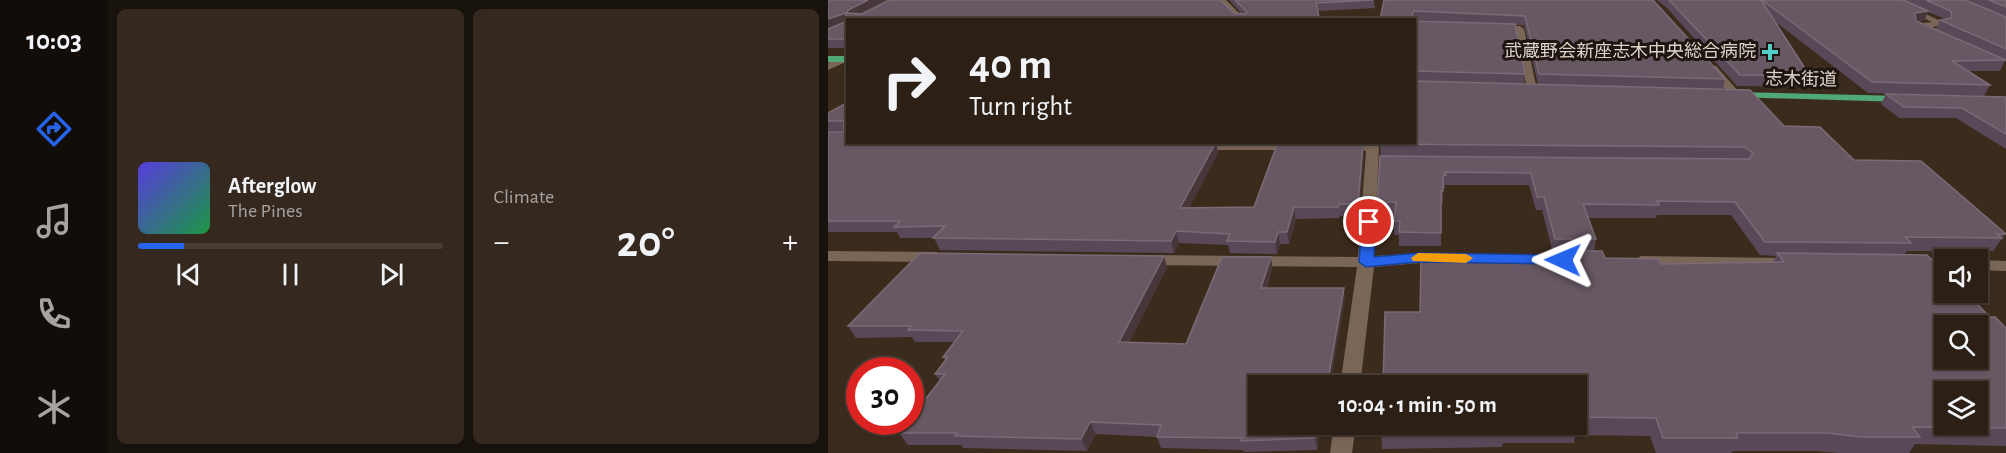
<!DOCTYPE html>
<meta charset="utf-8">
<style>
body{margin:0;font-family:"Alegreya Sans","Noto Sans JP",sans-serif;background:#34281f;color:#f1f3f6;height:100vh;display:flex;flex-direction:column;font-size:22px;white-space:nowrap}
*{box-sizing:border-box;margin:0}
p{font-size:20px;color:#a6a3a1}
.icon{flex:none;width:33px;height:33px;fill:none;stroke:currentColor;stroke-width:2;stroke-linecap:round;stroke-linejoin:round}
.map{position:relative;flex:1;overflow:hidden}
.panel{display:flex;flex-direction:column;gap:9px;padding:9px;background:#18120c;width:720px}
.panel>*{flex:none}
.guide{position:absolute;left:18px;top:18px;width:570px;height:126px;border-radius:0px;box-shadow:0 2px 4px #0004,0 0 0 2px #483e35;background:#2c2016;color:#f1f3f6;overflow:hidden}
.buttons{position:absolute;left:1106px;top:249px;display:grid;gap:12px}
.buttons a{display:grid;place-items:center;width:54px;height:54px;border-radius:0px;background:#2c2016;box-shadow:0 2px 4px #0004,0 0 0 2px #483e35;font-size:30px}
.speed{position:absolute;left:18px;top:357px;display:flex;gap:12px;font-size:30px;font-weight:700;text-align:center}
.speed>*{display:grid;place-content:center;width:78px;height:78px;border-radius:50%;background:#2c2016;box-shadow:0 2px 4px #0004,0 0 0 2px #483e35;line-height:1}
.speed .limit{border:9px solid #d22;background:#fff;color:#111}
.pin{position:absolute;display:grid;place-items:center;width:51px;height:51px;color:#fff;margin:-26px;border:3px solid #fff;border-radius:50%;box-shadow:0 2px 6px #0007}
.me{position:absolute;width:66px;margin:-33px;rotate:271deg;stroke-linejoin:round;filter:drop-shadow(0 0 4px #0008)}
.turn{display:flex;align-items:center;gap:21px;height:126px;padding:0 24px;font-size:27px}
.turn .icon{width:78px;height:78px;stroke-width:2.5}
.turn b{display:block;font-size:42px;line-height:51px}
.big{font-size:45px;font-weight:600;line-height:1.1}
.panel .widget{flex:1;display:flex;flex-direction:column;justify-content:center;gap:9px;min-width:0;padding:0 21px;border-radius:9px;background:#34281f}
.song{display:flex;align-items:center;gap:18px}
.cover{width:72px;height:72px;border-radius:9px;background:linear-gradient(135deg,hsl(250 70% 55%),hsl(140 70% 35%))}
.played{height:6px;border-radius:3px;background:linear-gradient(90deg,#2563eb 15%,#483e35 15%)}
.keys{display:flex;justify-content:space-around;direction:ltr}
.heat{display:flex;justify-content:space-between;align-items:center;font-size:33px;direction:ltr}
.panel .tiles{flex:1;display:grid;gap:9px;grid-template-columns:repeat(2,1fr)}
.trip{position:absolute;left:420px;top:375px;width:339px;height:60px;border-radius:0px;background:#2c2016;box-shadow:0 2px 4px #0004,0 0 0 2px #483e35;font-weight:600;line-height:60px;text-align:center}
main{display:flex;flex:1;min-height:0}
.tabs{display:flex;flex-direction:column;width:108px;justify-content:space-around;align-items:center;background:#120d09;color:#a6a3a1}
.tabs .icon{width:42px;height:42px}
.tabs .selected{color:#2563eb}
.tabs b{font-size:27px;color:#f1f3f6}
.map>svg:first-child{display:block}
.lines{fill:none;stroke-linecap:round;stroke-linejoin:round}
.minor{fill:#7a6657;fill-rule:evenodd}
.major{fill:#51a877;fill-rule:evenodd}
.wall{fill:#594958;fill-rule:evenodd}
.shaded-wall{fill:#47373b}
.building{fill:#675864;stroke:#7a6b74;stroke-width:1.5;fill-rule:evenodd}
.route{fill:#2563eb;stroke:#184099;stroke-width:1.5}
.slow{fill:#f59e0b}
.poi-dot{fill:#54cdc8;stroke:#1d150f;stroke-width:2}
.labels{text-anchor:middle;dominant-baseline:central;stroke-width:6;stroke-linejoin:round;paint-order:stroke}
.far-poi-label{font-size:18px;fill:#ded3ca;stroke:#1d150f;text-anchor:end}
.far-street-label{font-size:18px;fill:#ded3ca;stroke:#1d150f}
</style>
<main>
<nav class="tabs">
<b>10:03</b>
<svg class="icon selected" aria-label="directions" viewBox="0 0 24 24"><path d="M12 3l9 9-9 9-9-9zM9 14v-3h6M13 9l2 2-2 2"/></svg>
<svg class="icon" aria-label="music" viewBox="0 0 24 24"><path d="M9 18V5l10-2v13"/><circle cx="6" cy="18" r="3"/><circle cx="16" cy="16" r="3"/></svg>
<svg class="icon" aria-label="phone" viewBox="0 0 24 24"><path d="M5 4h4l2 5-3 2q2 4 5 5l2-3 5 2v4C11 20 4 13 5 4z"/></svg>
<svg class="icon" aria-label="climate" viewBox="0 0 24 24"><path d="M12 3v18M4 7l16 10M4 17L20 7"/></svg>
</nav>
<section class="panel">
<div class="tiles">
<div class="widget">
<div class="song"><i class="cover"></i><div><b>Afterglow</b><p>The Pines</p></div></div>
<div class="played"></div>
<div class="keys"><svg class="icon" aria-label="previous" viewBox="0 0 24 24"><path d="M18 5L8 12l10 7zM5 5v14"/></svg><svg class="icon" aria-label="pause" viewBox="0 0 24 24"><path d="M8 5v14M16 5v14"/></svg><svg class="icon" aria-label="next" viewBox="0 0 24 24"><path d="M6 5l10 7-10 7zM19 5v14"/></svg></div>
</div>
<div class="widget"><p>Climate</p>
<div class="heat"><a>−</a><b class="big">20°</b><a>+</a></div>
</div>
</div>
</section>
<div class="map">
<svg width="1178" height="453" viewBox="0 0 1178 453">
<rect width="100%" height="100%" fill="#3b2b1d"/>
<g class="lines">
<g class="minor">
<polygon points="389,0 398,0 418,20 409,20"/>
<polygon points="1057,0 1068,0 1119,24 1100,28 1100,31 1085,28 1085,24 1104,22"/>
<polygon points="667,26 692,26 696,29 709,90 708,92 700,92 699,90 688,31 667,30"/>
<polygon points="13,57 19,57 20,61 0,70 0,63"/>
<polygon points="880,66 888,66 912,93 912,97 904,97 880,70"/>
<polygon points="368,142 469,142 474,146 468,150 369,150 363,146"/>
<polygon points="516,143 545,143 551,147 546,256 592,253 720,255 728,260 720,265 592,263 546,267 532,386 512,386 529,267 318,265 310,260 318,255 530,257 538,151 512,150 510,147"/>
<polygon points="0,251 108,252 116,257 108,262 0,261"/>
<polygon points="813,256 954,258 962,263 954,268 807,265 805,261"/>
<polygon points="1089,260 1116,260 1116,270 1083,269 1081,265 1083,261"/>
<polygon points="1149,260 1178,261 1178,271 1149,270"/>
<polygon points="506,424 528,424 524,453 502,453"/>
</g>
<g class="major">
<rect x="0" y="56" width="20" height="6"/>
<polygon points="907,92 1075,96 1080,99 1075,102 903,97 902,95"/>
</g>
</g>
<g class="wall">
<polygon points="0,0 59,0 32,14 414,14 401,0 546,0 547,8 490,11 491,20 20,20 20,48 0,48"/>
<path d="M556 0H825L897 79 895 89 956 126 1178 233 1165 251H1079L1076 255 1178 328V446L1087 444 1081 453H1011L989 451H905L903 453H828L822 436 747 435 746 443H675L674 447 554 449 553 424H748V386L592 312 730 259 731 253H725L714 210H708L701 185H617V188H615V204H613V246H571V235H566V215H550L549 202 553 156 552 145 548 142H586V21L633 22 586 20H552ZM687 25H696L710 84H696L697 74ZM829 215H903L932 255 948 256 945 262 833 264 777 258 766 251 768 239 760 218H828Z"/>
<path d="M829 0H1178V62L1177 61 1172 71H1140L1162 85 1156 96 1040 93 945 20 982 76 978 87 909 86 840 9ZM1100 12 1117 19 1112 20 1108 29 1090 21H1096Z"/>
<polygon points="1058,94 1178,97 1178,149 1128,118 1071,118 1053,104"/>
<polygon points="20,102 20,142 388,142 390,153 361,208 426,207 535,143 536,153 531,216 512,216 511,218 468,219 461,244 452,244 449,254 402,253 400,245 351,243 346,253 112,250 106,238 72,238 69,232 0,232 0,132 16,131 0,131 0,113"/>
<polygon points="443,257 444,268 439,288 517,299 430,386 492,424 489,450 416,452 415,450 333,448 329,437 268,434 259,451 135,448 133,445 80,445 71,433 112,381 107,374 117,361 115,357 126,342 87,342 84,337 28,338 20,326 339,267 301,342 358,344"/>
</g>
<g class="shaded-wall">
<polygon points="40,0 59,0 24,18 19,13 20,10"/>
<polygon points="1100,11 1096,21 1083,22 1087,13"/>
<polygon points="18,13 20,21 0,29 0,19"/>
<polygon points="388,142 390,153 355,220 352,208"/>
<polygon points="535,143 536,153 531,216 530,204"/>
<polygon points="466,207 468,219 461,244 459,232"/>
<polygon points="348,231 351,243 346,253 343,241"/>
<polygon points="450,232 452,244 449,254 447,242"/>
<polygon points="336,256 339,267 296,353 291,342"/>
<polygon points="443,257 444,268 435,299 433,288"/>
<polygon points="516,288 517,299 502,386 499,386"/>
<polygon points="262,422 268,434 259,451 253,439"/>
<polygon points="489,424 492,424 489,450 487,438"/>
</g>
<g class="building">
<polygon points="0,0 40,0 20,10 19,13 34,14 61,0 392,0 406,13 417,14 419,12 407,0 545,0 488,3 491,17 452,20 20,20 20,39 0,39 0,29 17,22 18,13 0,19"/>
<polygon points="556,0 825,0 897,79 711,74 697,16 586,11 584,13 586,20 552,20"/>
<polygon points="841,0 933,0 982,76 912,75"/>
<polygon points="934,0 1075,0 1100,11 1087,13 1088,21 1178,60 1124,61 1162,85 1044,82"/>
<polygon points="1098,0 1137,0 1178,17 1178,49 1112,20 1124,18 1123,11"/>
<polygon points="1161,0 1178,0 1178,7"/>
<polygon points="586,21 687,24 697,74 586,71"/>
<polygon points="586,81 922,90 956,126 992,127 1026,160 1093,161 1178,234 1169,234 1174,238 1077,237 1083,243 937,242 907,202 829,201 831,205 755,204 768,239 727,239 716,197 709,197 703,173 617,172 618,175 615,175 615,191 613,191 613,233 571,232 572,221 566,221 568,202 549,202 552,156 921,159 925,153 916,147 553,144 553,142 586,142"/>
<polygon points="1058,94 1178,97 1178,134 1134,108 1076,107"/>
<polygon points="20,102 20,142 388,142 352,208 426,207 450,142 535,143 530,204 511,204 510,207 466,207 459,232 450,232 447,242 399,241 402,234 348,231 343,241 105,238 117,226 66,227 72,221 0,221 0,132 16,132 16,121 0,121 0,113"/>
<path d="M731 251H774L777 258 831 259 833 264 956 262 949 253 1099 255 1116 272V292H1137L1162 317H1167L1178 328V428L1084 427 1092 437H1033L1000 433H908L910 438H835L828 418 748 417V386H555L557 312H592L593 260 734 259ZM1116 326H1149V358H1116ZM1116 392H1149V424H1116Z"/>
<polygon points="92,253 336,256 291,342 358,344 394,257 443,257 433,288 516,288 499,386 430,386 430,424 489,424 487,438 413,441 414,438 329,437 333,425 262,422 253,439 127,436 129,433 71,433 80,422 82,422 82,419 117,374 107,374 120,357 115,357 135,331 80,330 83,326 20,326"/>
<polygon points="748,421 750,426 676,425 676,429 553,431 553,424 748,424"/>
</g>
<polygon class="route" points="541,218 548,222 546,257 591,253 735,255 742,260 735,264 591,262 538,267 531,262 534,222"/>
<polygon class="slow" points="590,253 638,254 645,258 638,263 585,261 583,258"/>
<path class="poi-dot" d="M939 43h6v6h6v6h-6v6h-6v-6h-6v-6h6z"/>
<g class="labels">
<g class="far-poi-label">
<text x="928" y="52">武蔵野会新座志木中央総合病院</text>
</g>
<g class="far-street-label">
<text transform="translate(973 80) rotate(1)">志木街道</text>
</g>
</g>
</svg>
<div class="buttons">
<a><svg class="icon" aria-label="sound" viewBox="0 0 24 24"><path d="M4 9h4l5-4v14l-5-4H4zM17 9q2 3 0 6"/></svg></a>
<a><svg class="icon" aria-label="search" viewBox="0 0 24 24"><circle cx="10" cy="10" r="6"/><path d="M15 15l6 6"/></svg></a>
<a><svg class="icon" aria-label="layers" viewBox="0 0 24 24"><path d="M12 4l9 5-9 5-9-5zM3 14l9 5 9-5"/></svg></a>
</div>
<div class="speed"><div class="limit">30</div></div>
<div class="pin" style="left:541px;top:222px;background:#d93025"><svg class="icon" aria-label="arrive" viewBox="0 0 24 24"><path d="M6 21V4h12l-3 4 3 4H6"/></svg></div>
<svg class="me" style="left:735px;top:260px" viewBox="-20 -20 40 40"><path d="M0-17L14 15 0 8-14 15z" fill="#2563eb" stroke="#fff" stroke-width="4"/></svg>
<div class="trip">10:04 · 1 min · 50 m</div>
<div class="guide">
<div class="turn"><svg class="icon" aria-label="right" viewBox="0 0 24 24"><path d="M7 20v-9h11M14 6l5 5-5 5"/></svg><div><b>40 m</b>Turn right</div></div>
</div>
</div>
</main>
